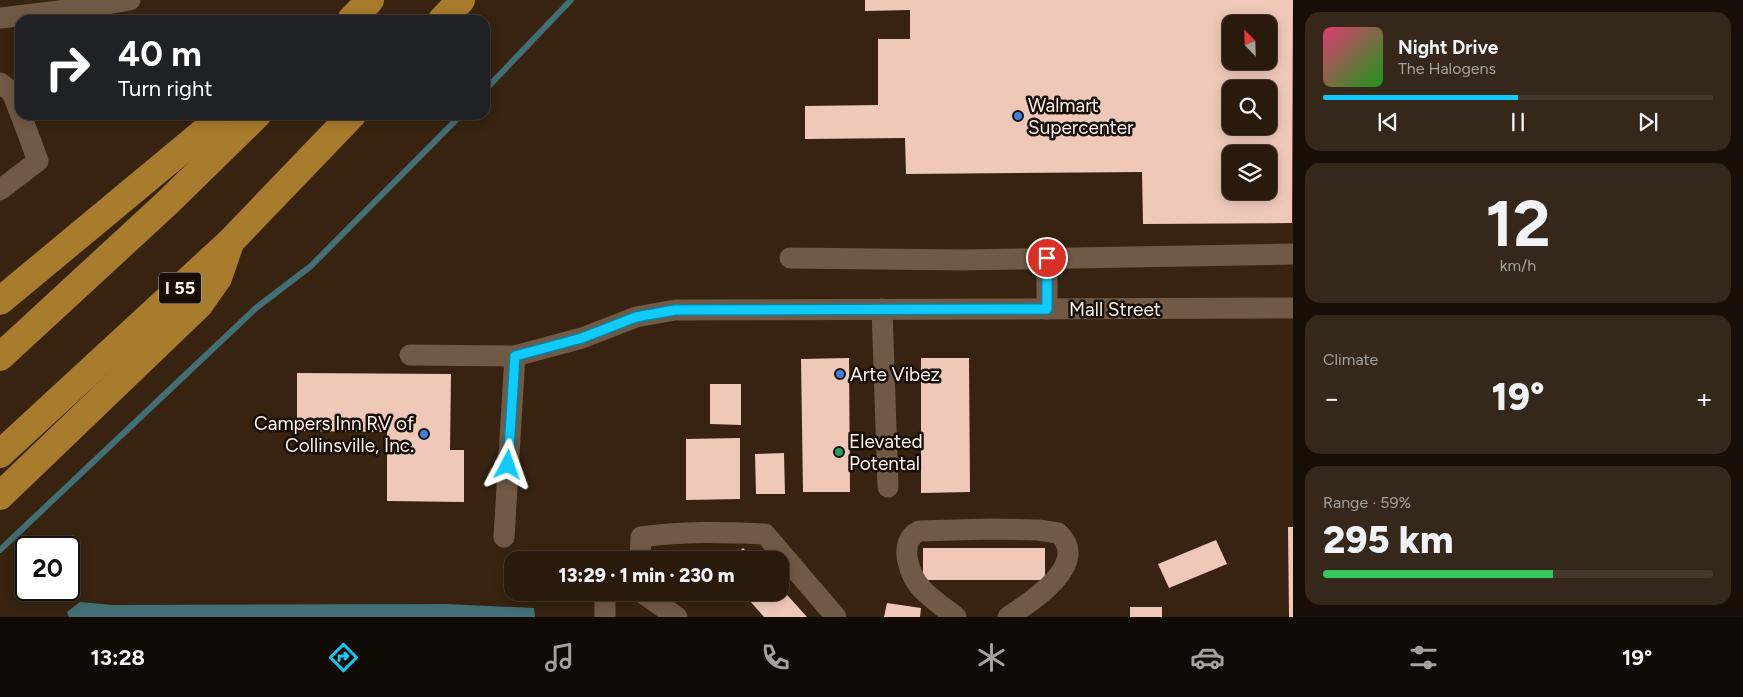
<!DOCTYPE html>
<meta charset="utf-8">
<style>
body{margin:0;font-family:Figtree,sans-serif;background:#35271a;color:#f1f3f6;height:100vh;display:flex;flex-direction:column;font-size:19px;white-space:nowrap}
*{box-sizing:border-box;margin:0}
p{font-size:16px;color:#a5a19d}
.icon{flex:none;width:28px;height:28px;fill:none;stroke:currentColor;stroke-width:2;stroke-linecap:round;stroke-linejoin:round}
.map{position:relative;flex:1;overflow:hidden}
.side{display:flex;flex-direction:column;gap:12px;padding:12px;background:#170e07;width:450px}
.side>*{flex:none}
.banner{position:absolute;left:15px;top:15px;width:475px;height:105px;border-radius:15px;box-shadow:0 2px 12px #0003,0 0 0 1px #45382d;background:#202124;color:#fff;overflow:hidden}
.needle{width:32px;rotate:337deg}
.tools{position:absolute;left:1222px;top:15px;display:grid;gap:10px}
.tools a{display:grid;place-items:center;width:55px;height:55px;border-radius:10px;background:#291a0c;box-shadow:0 2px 12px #0003,0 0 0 1px #45382d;font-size:25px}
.speed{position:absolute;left:15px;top:536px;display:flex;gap:10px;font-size:25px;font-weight:700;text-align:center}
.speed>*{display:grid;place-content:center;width:65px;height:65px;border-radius:50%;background:#291a0c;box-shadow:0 2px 12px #0003,0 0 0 1px #45382d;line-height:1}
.speed .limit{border:2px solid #111;border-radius:8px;background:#fff;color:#111}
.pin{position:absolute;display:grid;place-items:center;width:42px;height:42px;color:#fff;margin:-21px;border:2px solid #fff;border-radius:50%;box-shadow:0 1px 5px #0007}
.me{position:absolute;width:55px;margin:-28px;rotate:4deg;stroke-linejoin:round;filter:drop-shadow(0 0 4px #0008)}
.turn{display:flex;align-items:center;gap:18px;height:105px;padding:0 20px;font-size:22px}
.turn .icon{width:65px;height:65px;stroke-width:2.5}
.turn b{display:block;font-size:35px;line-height:42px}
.big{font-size:38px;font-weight:800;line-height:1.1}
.side .widget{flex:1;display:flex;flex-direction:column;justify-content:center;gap:8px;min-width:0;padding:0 18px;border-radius:15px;background:#35271a}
.side .dial{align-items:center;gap:0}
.dial b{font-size:65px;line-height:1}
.song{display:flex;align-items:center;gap:15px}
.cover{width:60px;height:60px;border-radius:8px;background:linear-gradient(135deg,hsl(340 70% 55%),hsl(120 70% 35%))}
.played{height:5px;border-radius:2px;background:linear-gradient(90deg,#10cafa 50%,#45382d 50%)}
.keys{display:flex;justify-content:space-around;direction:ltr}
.heat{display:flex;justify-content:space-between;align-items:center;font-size:28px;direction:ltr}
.charge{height:8px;border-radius:4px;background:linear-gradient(90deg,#34c759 59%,#45382d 0)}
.trip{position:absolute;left:504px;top:551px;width:285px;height:50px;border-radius:15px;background:#291a0c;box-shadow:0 2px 12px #0003,0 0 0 1px #45382d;font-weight:800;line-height:50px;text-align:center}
.menu{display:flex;height:80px;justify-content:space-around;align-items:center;background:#100a05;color:#a5a19d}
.menu .icon{width:35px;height:35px}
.menu .current{color:#10cafa}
.menu b{font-size:22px;color:#f1f3f6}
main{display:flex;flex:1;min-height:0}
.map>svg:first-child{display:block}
.water{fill:#426e76}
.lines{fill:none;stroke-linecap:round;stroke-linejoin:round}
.stream{stroke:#426e76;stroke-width:6}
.building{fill:#efc8b8;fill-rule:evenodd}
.minor{stroke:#705945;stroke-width:21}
.highway{stroke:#a77c2d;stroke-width:28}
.route-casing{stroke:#0a83a2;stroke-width:12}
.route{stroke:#10cafa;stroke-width:9}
.shop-dot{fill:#3f7fe0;stroke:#170e07;stroke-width:2}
.leisure-dot{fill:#2e9e5b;stroke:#170e07;stroke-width:2}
.labels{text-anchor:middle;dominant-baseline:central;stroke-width:5;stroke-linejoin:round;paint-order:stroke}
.shield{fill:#170e07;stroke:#b9aea6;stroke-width:1}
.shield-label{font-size:18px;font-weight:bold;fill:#fef3ea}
.poi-label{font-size:19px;fill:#fef3ea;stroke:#170e07;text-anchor:start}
.street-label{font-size:19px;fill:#fef3ea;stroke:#170e07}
</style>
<main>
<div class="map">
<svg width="1293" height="617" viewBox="0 0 1293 617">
<rect width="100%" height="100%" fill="#372310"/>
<polygon class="water" points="80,602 112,605 445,604 534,608 535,617 69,617 67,612"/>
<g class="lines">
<g class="stream">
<polyline points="485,90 571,0"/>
<polyline points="0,550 256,308 311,266 461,115"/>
</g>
</g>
<g class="building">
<path d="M865 0H1293L1292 223 1143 224 1142 172 906 174 905 138 805 139V106L878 105V39H910V10L865 11ZM1231 24H1269V61H1231ZM1231 89H1269V126H1231ZM1231 154H1269V191H1231Z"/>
<polygon points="849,358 850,492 803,492 801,359"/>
<polygon points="921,358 969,358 970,492 921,493"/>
<polygon points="297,373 451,374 450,450 464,450 464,502 387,501 387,432 297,431"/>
<polygon points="710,384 741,384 741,425 710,424"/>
<polygon points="740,438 740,499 686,500 686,439"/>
<polygon points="784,453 785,494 756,494 755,454"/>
<polygon points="1288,527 1293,527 1293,617 1289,617"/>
<polygon points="1216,540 1227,564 1169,588 1158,564"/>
<polygon points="743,548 755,560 730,560"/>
<rect x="923" y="548" width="122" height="32"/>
<polygon points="780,587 807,617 764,617 742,592 780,592"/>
<polygon points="661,592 701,592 702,595 663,603"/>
<polygon points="887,603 921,608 920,617 884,617"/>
<rect x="1130" y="607" width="32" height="10"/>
</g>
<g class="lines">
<g class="minor">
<polyline points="0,18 91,7 130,0"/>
<polyline points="0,83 12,92 20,113"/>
<polyline points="0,190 38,161 21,115"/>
<polyline points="790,258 963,260 1293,254"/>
<polyline points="882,309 888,487"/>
<polyline points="1047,309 1047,258"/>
<polyline points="410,355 515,356 582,338 636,317 675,310 1293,308"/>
<polyline points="504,537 515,356"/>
<path d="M640 560 641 537C684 531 722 532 765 534L836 617"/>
<polyline points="641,592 677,617"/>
<polyline points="605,617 605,592"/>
<path d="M956 617C945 608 932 600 922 589 909 576 897 541 919 531L990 529 1038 530 1058 533C1092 563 1031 602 1008 617"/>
</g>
<g class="highway">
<polyline points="351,20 370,0"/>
<polyline points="442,20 461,0"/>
<polyline points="0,301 224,115"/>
<polyline points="0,357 167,203 257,115"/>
<polyline points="0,454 231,241 352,115"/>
<polyline points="0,496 199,305 218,278 229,246"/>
</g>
</g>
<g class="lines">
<defs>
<polyline id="route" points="508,465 515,356 582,338 636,317 675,310 1047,309 1047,258"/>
</defs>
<use href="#route" class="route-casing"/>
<use href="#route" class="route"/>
</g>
<g class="shop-dot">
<circle cx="1018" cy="116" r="5"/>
<circle cx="840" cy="374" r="5"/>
<circle cx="424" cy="434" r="5"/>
</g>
<circle class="leisure-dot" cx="839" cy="452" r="5"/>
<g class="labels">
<rect class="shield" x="159" y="272.5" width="42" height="31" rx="4"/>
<g class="shield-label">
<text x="180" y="288">I 55</text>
</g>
<g class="poi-label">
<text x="1028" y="105">Walmart<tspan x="1028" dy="22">Supercenter</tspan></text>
<text x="850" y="374">Arte Vibez</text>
<text x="414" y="423" text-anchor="end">Campers Inn RV of<tspan x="414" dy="22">Collinsville, Inc.</tspan></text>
<text x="849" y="441">Elevated<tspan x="849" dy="22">Potental</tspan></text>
</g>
<g class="street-label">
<text x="1115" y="309">Mall Street</text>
</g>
</g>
</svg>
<div class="tools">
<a><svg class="needle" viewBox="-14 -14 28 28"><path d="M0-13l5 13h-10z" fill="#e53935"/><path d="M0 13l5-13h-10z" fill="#a5a19d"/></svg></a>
<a><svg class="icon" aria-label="search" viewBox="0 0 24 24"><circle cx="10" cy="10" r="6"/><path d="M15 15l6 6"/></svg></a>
<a><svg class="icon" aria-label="layers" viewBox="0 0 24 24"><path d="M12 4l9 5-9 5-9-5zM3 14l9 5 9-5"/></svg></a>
</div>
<div class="speed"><div class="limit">20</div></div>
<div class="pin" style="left:1047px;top:258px;background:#d93025"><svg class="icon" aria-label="arrive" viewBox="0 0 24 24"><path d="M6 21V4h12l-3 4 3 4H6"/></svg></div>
<svg class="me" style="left:508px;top:465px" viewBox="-20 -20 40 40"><path d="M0-17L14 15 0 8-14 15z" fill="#10cafa" stroke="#fff" stroke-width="4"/></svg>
<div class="trip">13:29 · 1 min · 230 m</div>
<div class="banner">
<div class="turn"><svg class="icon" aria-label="right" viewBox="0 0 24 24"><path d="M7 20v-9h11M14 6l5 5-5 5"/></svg><div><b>40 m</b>Turn right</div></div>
</div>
</div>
<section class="side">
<div class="widget">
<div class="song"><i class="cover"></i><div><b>Night Drive</b><p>The Halogens</p></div></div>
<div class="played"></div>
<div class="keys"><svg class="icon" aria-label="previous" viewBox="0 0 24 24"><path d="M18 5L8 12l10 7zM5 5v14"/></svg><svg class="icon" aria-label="pause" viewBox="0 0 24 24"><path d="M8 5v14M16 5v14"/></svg><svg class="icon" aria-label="next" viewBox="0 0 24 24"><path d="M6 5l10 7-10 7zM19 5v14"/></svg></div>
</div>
<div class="widget dial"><b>12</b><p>km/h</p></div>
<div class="widget"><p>Climate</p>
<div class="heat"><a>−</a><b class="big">19°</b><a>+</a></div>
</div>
<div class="widget"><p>Range · 59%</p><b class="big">295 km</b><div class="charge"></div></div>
</section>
</main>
<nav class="menu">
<b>13:28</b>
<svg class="icon current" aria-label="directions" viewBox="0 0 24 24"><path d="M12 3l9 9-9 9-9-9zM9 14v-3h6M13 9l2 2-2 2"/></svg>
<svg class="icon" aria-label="music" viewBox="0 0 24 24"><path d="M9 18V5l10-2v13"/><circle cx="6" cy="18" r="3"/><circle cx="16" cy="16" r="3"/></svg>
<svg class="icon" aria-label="phone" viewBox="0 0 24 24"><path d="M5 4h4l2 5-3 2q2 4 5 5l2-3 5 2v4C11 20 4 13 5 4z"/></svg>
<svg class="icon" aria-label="climate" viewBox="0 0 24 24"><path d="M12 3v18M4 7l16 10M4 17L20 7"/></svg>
<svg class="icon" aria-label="car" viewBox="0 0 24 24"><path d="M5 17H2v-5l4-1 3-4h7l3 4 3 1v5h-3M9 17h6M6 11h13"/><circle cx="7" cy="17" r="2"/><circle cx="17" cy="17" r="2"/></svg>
<svg class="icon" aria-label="filters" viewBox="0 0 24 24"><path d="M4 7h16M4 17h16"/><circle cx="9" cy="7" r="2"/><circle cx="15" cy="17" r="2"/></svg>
<b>19°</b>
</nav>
